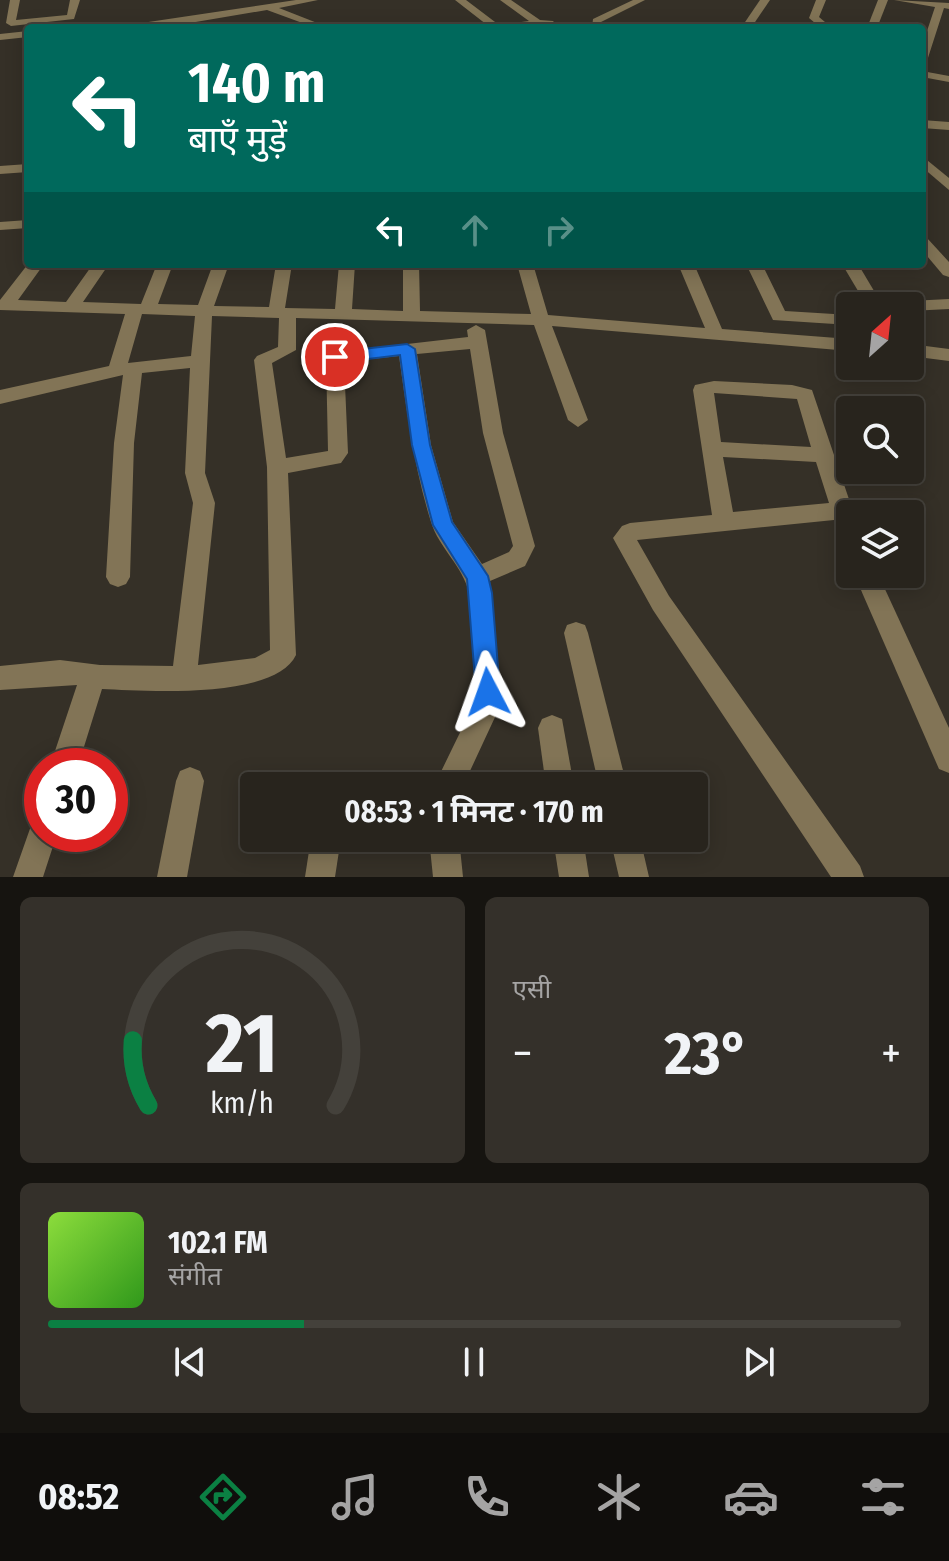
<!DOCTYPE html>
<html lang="hi">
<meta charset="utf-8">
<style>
body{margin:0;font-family:"Fira Sans Condensed","Noto Sans Devanagari",sans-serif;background:#34302a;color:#f1f3f6;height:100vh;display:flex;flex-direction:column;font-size:30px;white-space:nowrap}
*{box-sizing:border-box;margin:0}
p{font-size:26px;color:#a5a4a4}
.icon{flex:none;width:44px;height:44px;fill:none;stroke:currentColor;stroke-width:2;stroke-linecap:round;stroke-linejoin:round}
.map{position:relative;height:877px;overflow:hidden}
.sheet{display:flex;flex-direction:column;gap:20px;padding:20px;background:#161410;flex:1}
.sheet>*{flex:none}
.hud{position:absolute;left:24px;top:24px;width:902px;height:244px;border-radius:8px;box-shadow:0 4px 20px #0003,0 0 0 2px #44413b;background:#00695c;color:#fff;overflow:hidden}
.needle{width:52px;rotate:27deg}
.fabs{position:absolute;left:836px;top:292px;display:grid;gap:16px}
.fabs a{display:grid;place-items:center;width:88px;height:88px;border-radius:8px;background:#28241d;box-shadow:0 4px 20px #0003,0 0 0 2px #44413b;font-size:40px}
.speed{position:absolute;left:24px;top:748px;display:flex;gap:16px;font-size:40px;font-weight:700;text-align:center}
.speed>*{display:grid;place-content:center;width:104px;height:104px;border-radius:50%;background:#28241d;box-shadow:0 4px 20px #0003,0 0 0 2px #44413b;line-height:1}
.speed .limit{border:12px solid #d22;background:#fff;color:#111}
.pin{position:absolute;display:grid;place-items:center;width:68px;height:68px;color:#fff;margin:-34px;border:4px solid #fff;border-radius:50%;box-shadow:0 2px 8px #0007}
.me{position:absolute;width:88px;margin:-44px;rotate:356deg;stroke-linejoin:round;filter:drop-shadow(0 0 6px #0008)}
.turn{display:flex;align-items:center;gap:28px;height:168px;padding:0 32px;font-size:36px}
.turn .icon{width:104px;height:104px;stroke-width:2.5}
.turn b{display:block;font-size:56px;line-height:68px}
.lanes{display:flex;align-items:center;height:76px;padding:0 32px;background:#0003;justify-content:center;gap:40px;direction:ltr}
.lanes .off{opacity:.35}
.big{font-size:60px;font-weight:700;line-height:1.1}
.sheet .widget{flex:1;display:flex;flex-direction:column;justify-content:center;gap:12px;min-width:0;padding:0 28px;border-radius:12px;background:#34302a}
.sheet .dial{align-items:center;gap:0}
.dial svg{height:208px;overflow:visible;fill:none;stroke:#44413b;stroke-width:7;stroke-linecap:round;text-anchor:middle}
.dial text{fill:#f1f3f6;stroke:none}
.song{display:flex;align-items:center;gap:24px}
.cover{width:96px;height:96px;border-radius:12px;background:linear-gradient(135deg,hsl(90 70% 55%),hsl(110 70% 35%))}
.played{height:8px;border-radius:4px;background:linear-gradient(90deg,#0b8043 30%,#44413b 30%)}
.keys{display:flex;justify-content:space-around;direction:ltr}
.heat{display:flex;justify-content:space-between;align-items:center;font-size:44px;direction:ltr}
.sheet .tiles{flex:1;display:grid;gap:20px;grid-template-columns:1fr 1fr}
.widget:last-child{grid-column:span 2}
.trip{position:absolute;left:240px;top:772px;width:468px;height:80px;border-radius:8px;background:#28241d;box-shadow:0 4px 20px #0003,0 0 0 2px #44413b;font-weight:700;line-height:80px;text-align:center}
.tabs{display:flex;height:128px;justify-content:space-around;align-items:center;background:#100e0c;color:#a5a4a4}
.tabs .icon{width:56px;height:56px}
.tabs .current{color:#0b8043}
.tabs b{font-size:36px;color:#f1f3f6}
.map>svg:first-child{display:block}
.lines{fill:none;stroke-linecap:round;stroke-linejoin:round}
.minor{fill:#827456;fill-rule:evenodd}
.route{fill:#1a73e8;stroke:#114b97;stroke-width:2}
</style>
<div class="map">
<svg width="949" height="877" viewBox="0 0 949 877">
<rect width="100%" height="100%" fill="#353027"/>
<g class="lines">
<g class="minor">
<polygon points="10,0 20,0 16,20 67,15 70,0 80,0 74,19 11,26 6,23"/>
<polygon points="296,0 318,0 279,8 330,28 316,28 267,10 172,26 108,28"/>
<polygon points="455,0 466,0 499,25 529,21 500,0 511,0 540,20 553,21 559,28 545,25 491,28"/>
<polygon points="633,0 645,0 601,22 602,28 592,28 593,19"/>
<polygon points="760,0 770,0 751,28 741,28"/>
<polygon points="816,0 826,0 819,17 825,22 823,28 813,28 815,23 809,18"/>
<polygon points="878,0 888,0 877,28 867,28"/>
<polygon points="894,0 949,3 949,9 944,8 926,64 922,65 922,46 935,7"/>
<polygon points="28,31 28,37 0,40 0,34"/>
<polygon points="922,71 949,76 949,82 922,77"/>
<polygon points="922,120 949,122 949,130 922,128"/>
<polygon points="922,156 949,178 949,190 922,167"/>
<polygon points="28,164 28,172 0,174 0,166"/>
<polygon points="28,220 28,228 0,230 0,222"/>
<polygon points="922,236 927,238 949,262 949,277 943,275 922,250"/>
<path d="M28 264H44L18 300 66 302 93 264H109L83 302 141 304 157 264H173L158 304 198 305 213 264H229L214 306 269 307 276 264H292L285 308 335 309 339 264H355L352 309 403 311V264H419L420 311 531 314 517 264H533L548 315 705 328 678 264H694L722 329 850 339V351L552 326 588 420 578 427 568 420 534 325 296 318V350L272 363 286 458 328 451 326 357 329 353 468 337 467 330 476 325 485 330 503 433 535 546 525 566 490 581 501 692 496 715 463 786H434L470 712 475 692 469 593C463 566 439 548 431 522 414 468 407 412 399 356L344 362 348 453 341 463 288 473 296 655C275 700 145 691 102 689L78 766H50L77 685 0 690V666L60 660 100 665 173 666 193 503 185 473 190 368 142 373 134 443 130 577 126 584 118 587 110 584 106 577 114 443 123 375 0 404V390L109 366 125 314 0 310V300ZM142 314 195 316 191 356 128 363ZM212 316 279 318 278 347 257 356 254 360 267 467 270 650 255 658 198 665 215 503 205 473ZM470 349 483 433 513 546 509 552 482 564 453 522 431 445 417 354Z"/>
<polygon points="746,264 762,264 785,311 850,315 850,325 773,320"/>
<polygon points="842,264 858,264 883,306 867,306"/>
<polygon points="949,299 949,309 910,311 910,306 902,306 910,301"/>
<polygon points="910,344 949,349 949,361 910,356"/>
<path d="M714 381 792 385 812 390 854 514H850V544L842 541 834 520 637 540 669 596 860 866 864 877H831L653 610 613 538 622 526 630 523 712 515 693 390 695 385ZM714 393 797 399 811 447 721 442ZM723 457 816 462 829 503 733 512Z"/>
<polygon points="854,574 878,574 949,728 949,773 939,769"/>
<polygon points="576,622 585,625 588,633 627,786 599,786 564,633 567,625"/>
<polygon points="552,715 562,719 574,786 546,786 538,728 542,719"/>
<polygon points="190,767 200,771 204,781 187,877 157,877 176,781 180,771"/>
<polygon points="42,818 42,834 57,834 43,877 13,877 32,823"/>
<polygon points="311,838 341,838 335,877 305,877"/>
<polygon points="429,838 459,838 463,877 433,877"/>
<polygon points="553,838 583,838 589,877 559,877"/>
<polygon points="610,838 640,838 649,877 619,877"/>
</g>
</g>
<polygon class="route" points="407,344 415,349 430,445 452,522 488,576 492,593 500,692 496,700 488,703 479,700 476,692 467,579 433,525 412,445 400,355 335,363 327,357 335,352"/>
</svg>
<div class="fabs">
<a><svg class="needle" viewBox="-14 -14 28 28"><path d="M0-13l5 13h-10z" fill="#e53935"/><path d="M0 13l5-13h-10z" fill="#a5a4a4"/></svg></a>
<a><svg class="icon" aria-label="search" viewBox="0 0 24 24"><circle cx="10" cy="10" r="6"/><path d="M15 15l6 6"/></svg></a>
<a><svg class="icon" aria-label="layers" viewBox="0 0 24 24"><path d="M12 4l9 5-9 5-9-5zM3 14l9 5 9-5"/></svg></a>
</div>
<div class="speed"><div class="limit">30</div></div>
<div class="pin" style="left:335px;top:357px;background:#d93025"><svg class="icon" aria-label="arrive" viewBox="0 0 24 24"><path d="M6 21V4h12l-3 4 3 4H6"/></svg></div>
<svg class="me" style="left:488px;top:692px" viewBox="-20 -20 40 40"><path d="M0-17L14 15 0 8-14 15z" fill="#1a73e8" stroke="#fff" stroke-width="4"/></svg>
<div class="trip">08:53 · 1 मिनट · 170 m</div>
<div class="hud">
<div class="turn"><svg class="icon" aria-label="left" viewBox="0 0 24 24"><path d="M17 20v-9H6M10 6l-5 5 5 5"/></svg><div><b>140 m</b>बाएँ मुड़ें</div></div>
<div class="lanes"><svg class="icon" aria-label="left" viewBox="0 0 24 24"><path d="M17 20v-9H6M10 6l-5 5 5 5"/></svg><svg class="icon off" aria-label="ahead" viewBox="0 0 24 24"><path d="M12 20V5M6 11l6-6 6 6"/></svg><svg class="icon off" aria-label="right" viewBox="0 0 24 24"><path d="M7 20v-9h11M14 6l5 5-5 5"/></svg></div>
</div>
</div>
<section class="sheet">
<div class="tiles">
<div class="widget dial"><svg viewBox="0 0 100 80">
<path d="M14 69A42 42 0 1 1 86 69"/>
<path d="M14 69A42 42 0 0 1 8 44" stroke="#0b8043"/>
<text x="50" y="56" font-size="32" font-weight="700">21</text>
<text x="50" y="72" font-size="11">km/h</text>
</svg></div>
<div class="widget"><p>एसी</p>
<div class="heat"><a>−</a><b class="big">23°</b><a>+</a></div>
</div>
<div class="widget">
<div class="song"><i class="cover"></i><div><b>102.1 FM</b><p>संगीत</p></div></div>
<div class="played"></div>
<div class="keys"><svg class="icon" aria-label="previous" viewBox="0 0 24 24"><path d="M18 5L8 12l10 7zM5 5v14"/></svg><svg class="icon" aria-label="pause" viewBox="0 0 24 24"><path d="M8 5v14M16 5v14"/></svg><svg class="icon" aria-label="next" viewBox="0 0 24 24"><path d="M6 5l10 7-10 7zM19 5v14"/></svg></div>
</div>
</div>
</section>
<nav class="tabs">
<b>08:52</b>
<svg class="icon current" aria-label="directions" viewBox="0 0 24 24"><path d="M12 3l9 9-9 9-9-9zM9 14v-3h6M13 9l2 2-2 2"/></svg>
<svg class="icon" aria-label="music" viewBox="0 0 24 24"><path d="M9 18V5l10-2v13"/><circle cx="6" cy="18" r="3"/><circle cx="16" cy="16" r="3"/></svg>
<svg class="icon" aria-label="phone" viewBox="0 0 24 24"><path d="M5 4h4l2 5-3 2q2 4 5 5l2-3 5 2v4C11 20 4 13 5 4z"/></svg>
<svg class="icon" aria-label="climate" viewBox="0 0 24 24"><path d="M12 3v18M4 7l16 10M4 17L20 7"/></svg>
<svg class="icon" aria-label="car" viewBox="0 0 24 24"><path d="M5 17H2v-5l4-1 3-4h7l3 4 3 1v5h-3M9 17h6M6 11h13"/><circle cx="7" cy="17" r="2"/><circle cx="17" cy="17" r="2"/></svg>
<svg class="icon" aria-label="filters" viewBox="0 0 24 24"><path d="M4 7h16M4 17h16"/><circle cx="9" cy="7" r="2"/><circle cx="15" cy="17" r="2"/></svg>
</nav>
